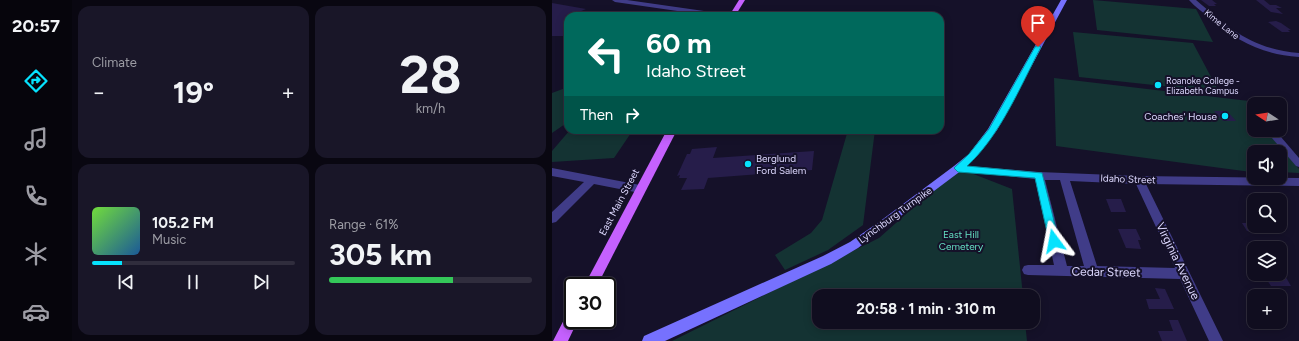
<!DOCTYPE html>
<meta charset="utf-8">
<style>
body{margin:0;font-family:Figtree,sans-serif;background:#191628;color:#f1f3f6;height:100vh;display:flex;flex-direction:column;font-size:15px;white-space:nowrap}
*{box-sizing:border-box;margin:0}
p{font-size:13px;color:#9c9ca4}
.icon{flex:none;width:22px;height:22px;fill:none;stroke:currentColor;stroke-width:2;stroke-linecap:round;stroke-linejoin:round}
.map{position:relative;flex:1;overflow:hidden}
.side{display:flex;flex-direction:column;gap:6px;padding:6px;background:#090711;width:480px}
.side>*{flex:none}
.top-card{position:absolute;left:12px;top:12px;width:380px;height:122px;border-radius:12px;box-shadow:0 2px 10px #0003,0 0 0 1px #302d3d;background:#00695c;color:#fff;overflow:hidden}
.needle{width:26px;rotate:282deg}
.buttons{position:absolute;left:695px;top:97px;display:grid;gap:8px}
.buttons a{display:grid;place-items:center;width:40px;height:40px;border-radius:8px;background:#100d1f;box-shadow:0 2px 10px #0003,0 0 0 1px #302d3d;font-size:20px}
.speed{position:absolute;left:12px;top:277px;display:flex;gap:8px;font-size:20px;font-weight:700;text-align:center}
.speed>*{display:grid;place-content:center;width:52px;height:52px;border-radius:50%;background:#100d1f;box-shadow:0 2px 10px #0003,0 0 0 1px #302d3d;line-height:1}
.speed .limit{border:2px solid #111;border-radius:6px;background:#fff;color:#111}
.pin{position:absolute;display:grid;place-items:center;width:34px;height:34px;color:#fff;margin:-41px -17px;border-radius:50% 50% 50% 0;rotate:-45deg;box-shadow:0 0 4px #0007}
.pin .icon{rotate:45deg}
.me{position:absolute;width:44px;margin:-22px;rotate:347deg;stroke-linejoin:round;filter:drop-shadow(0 0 3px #0008)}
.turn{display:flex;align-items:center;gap:14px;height:84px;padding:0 16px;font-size:18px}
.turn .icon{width:52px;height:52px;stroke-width:2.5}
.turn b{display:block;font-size:28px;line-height:34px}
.then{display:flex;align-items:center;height:38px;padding:0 16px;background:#0003;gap:8px;font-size:15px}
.big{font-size:30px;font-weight:700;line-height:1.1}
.side .widget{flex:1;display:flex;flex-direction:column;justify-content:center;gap:6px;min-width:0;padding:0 14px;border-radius:12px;background:#191628}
.side .dial{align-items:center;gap:0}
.dial b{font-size:52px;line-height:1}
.song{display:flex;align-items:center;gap:12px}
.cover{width:48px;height:48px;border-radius:6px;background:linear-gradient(135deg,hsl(100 70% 55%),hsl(210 70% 35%))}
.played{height:4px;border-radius:2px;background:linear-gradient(90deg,#06e2fd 15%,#302d3d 15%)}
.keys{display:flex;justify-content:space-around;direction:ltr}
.heat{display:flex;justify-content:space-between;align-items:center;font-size:22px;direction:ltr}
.charge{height:6px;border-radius:3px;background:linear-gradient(90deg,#34c759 61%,#302d3d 0)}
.side .tiles{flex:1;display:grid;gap:6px;grid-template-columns:repeat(2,1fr)}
.trip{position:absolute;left:260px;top:289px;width:228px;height:40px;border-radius:12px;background:#100d1f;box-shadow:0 2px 10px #0003,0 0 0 1px #302d3d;font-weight:700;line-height:40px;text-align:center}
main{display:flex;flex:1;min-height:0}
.dock{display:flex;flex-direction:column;width:72px;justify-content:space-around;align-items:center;background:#06050c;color:#9c9ca4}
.dock .icon{width:28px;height:28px}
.dock .selected{color:#06e2fd}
.dock b{font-size:18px;color:#f1f3f6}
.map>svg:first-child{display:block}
.green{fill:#143333}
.building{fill:#261d4a}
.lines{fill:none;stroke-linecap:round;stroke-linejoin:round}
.street{fill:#403c88;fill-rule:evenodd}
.secondary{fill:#7671fe;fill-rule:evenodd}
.primary{fill:#c561fe;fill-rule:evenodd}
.route{fill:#06e2fd;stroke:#0493a4}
.poi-dot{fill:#06e2fd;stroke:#151129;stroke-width:1.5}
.labels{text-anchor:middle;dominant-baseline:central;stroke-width:4;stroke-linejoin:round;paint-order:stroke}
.far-street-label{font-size:9px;fill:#ded9ff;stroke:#151129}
.far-poi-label{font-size:9px;fill:#ded9ff;stroke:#151129;text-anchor:start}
.poi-label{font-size:10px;fill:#ded9ff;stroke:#151129;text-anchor:end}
.street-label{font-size:10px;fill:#ded9ff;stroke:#151129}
.park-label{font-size:10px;fill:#64e0c3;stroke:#151129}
.near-street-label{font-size:12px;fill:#ded9ff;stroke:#151129}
</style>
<main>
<nav class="dock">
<b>20:57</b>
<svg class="icon selected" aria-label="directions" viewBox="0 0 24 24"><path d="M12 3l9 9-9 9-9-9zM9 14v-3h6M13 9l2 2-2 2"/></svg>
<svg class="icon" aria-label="music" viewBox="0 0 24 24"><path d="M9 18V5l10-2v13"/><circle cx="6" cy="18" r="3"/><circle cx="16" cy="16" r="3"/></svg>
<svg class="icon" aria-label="phone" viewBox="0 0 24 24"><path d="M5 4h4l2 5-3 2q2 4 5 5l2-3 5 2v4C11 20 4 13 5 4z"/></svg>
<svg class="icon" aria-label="climate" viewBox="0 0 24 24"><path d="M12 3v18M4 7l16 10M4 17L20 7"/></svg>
<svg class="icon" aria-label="car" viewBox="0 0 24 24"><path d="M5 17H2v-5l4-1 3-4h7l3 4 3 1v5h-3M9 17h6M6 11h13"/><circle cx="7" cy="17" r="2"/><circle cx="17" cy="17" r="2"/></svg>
</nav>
<section class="side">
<div class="tiles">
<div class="widget"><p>Climate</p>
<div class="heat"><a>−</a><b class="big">19°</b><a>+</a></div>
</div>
<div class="widget dial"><b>28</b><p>km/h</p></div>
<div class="widget">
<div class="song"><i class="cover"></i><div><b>105.2 FM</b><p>Music</p></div></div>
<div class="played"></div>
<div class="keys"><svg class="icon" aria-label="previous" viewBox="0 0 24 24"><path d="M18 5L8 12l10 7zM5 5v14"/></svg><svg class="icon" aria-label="pause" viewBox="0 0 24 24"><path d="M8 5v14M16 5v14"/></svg><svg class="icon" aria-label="next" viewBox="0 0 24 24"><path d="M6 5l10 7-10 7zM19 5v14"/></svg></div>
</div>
<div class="widget"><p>Range · 61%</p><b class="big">305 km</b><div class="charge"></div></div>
</div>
</section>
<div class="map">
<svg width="747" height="341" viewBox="0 0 747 341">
<rect width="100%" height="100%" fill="#151129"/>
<g class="green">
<polygon points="541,0 644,9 661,42 545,30"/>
<polygon points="521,32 641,43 667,92 527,77"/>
<polygon points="502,78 697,101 702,109 702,130 714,130 747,169 747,173 728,172 728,152 702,152 702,172 699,172 504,146"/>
<polygon points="16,87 16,122 0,133 0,93"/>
<polygon points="18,130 81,130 62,158 0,162 0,151"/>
<polygon points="296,130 323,130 311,225 276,250 233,270 223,255 259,233 270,220"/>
<polygon points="406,168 460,189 471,296 267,296 267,322 473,322 475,341 120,341 327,238"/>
</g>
<g class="building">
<polygon points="649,0 660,0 665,4 662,4 664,6 657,6"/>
<polygon points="704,0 712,0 718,5 724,5 730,8 724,8 731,14 719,12"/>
<polygon points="0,3 34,9 22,14 28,16 16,16 16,34 13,36 0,36"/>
<polygon points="43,11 58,14 54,16 34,16"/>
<polygon points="724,21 729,23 739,30 736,30 738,32 730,32 716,22"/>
<polygon points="662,111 675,111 684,121 671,121"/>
<polygon points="165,147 161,158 262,151 260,170 156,178 152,189 129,190 135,178 127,178 128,175 125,176 135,154 138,154 140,149"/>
<polygon points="554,199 569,199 574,212 559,212"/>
<polygon points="690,223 697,223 702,232 695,231"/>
<polygon points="704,226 710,226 714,232 707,232"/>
<polygon points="566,229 584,229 589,240 586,240 589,249 574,248"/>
<polygon points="711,274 732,274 739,286 719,286"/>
<polygon points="603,288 613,289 622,309 597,309 594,299 608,299"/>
<polygon points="617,320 626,320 635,341 610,341 606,331 621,331"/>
</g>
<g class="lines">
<g class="street">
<polygon points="60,0 75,0 173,14 176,16 160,16 63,2"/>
<path d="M637 0H644C678 29 700 49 747 53V57C710 54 686 42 658 18 651 12 643 7 637 0Z"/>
<polygon points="713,130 723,130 747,158 747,167 744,166"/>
<path d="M406 165 487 172 587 176 747 178V186L594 184 671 341H657L628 279 476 275 472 274 470 270 472 266 476 265H502L483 179 402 170 401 168ZM493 180H508L532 266H515ZM518 181 584 184 623 268 545 266Z"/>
<polygon points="0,168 88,185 92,186 93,189 92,192 88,193 42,184 4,222 0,223 0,212 32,182 0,176"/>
</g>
<polygon class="secondary" points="509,0 515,0 445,130 423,158 410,170 306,248 279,264 113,341 90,341 92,336 271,256 298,242 327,222 402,166 417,154 436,129"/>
<g class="primary">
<polygon points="187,0 193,0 183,16 177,16"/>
<polygon points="115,130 125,130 45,286 32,286"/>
<polygon points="21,311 21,320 26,320 16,341 1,341 16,312"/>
</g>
</g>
<path class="route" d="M486 45 489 47C468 87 448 136 415 166L490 173 507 241 506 244 502 246 498 244 497 241 483 178 406 172 402 168 417 154 437 129 483 47Z"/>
<g class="poi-dot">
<circle cx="606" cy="85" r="4"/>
<circle cx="673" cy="116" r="4"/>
<circle cx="196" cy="164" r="4"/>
</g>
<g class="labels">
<g class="far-street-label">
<text transform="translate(670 24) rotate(39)">Kime Lane</text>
</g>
<g class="far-poi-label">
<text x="614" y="80">Roanoke College -<tspan x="614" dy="10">Elizabeth Campus</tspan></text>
</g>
<g class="poi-label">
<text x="665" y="116">Coaches' House</text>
<text x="204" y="158" text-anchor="start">Berglund<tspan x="204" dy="12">Ford Salem</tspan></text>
</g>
<g class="street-label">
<text transform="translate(576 179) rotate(2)">Idaho Street</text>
<text transform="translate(67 202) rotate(-62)">East Main Street</text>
<text transform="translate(343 215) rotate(-36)">Lynchburg Turnpike</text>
</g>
<g class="park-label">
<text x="409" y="234">East Hill<tspan x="409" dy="12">Cemetery</tspan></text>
</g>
<g class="near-street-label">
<text transform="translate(626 261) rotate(64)">Virginia Avenue</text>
<text transform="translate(554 272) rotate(1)">Cedar Street</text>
</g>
</g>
</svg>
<div class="buttons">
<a><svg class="needle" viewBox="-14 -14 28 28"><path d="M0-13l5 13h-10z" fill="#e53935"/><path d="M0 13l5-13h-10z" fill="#9c9ca4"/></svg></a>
<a><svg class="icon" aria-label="sound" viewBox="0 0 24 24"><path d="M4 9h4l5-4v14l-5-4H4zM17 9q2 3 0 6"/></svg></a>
<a><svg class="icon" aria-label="search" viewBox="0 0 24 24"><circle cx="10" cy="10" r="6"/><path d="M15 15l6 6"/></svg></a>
<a><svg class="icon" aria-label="layers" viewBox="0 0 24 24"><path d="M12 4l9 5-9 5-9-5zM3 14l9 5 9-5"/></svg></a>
<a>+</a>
</div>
<div class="speed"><div class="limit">30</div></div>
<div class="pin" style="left:486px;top:47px;background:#d93025"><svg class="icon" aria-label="arrive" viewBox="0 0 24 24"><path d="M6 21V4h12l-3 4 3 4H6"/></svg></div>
<svg class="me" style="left:502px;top:241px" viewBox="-20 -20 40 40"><path d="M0-17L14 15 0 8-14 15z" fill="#06e2fd" stroke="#fff" stroke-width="4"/></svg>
<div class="trip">20:58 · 1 min · 310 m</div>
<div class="top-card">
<div class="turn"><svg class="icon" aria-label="left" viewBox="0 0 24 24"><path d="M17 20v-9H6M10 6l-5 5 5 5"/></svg><div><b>60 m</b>Idaho Street</div></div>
<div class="then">Then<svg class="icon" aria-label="right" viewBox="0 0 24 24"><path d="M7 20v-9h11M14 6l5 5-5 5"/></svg></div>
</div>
</div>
</main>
